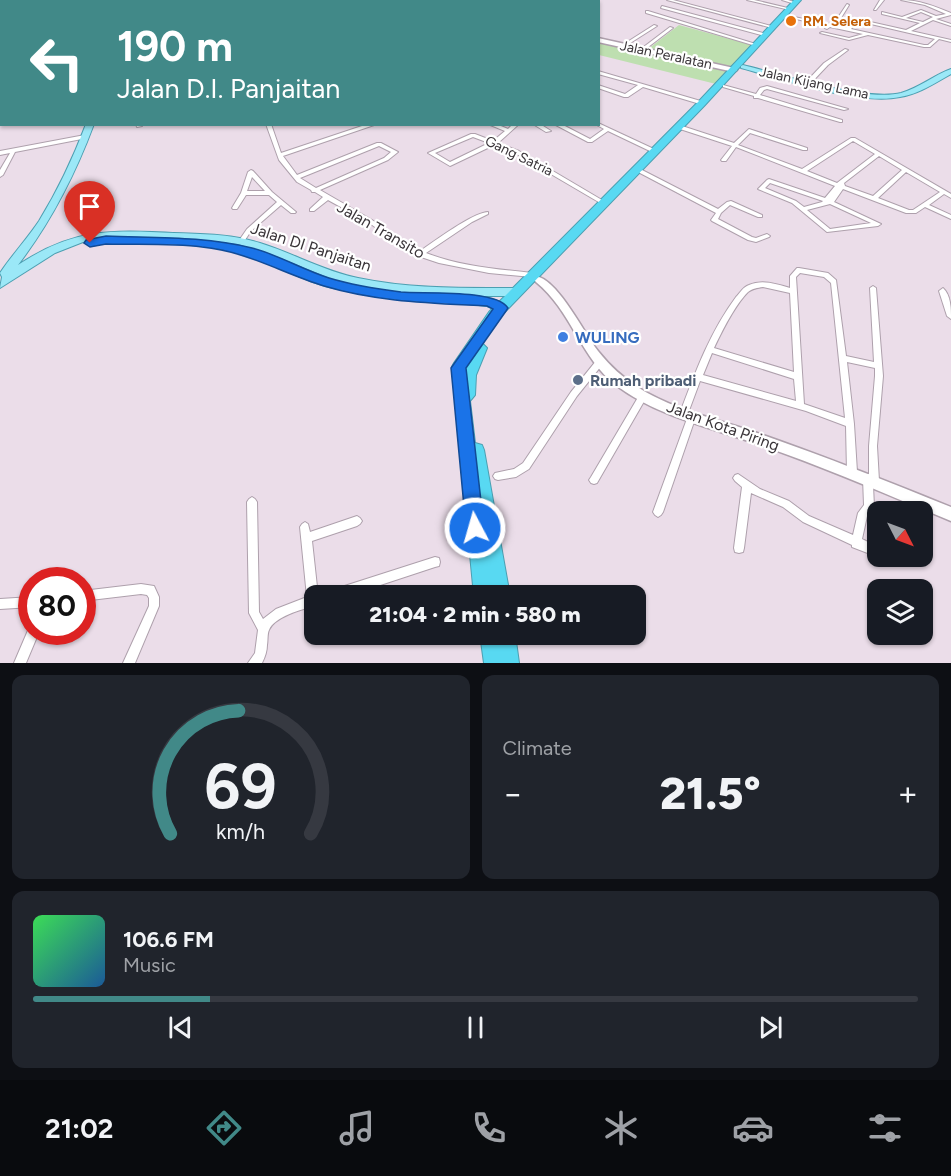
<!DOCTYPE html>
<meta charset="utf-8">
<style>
body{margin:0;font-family:Figtree,sans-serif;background:#20242c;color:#f1f3f6;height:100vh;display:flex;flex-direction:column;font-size:22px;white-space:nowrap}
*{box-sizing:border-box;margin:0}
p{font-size:20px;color:#9ea1a6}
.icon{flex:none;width:33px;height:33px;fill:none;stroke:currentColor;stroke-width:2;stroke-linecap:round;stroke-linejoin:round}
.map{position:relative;height:663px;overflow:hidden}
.panel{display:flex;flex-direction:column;gap:12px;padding:12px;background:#0d0f14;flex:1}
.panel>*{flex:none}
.banner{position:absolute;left:0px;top:0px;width:600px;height:126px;box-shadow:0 2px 4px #0004;background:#418988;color:#fff;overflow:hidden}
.needle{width:39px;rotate:132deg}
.buttons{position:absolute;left:867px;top:501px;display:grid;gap:12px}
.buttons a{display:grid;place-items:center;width:66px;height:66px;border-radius:12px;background:#171b24;box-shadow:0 2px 4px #0004;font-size:30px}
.speed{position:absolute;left:18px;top:567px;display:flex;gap:12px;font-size:30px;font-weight:700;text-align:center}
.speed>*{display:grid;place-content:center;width:78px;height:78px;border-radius:50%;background:#171b24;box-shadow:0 2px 4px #0004;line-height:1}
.speed .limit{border:9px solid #d22;background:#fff;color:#111}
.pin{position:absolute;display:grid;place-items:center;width:51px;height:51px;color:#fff;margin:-62px -26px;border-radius:50% 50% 50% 0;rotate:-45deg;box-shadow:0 0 6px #0007}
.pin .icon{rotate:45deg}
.me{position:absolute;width:66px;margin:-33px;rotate:354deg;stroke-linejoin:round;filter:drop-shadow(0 0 4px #0008)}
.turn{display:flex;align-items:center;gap:21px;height:126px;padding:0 18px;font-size:27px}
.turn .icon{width:78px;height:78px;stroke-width:2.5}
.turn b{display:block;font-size:42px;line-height:51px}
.big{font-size:45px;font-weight:800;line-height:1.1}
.panel .widget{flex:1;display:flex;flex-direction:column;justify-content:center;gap:9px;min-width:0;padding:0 21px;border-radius:12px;background:#20242c}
.panel .dial{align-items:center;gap:0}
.dial svg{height:156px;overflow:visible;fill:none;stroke:#363941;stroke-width:7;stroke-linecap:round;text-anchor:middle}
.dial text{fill:#f1f3f6;stroke:none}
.song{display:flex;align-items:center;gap:18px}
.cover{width:72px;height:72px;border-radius:9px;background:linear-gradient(135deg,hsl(130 70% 55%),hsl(210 70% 35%))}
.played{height:6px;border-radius:3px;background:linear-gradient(90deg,#418988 20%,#363941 20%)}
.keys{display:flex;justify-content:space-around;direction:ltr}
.heat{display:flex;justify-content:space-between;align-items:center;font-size:33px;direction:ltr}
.panel .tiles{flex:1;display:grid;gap:12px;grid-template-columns:1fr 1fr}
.widget:last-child{grid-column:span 2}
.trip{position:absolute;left:304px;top:585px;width:342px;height:60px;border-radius:12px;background:#171b24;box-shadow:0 2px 4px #0004;font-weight:800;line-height:60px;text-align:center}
.dock{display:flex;height:96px;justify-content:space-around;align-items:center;background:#090b0e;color:#9ea1a6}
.dock .icon{width:42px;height:42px}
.dock .current{color:#418988}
.dock b{font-size:27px;color:#f1f3f6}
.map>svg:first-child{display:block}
.green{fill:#bedfb0}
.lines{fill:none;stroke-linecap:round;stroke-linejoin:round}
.stream{stroke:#69aeca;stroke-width:1.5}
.street-casing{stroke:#aea0ac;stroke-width:2}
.secondary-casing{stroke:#aea0ac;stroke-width:3}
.primary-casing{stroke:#4d9fb1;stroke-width:2}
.highway-casing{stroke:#4d9fb1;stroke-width:2}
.street{fill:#fff;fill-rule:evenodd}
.secondary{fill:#fff;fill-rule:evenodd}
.primary{fill:#9be8f7;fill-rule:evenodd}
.highway{fill:#58d9f2;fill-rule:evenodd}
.route{fill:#1a73e8;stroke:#114b97;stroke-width:1.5}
.food-dot{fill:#e8710a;stroke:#fff;stroke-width:2}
.shop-dot{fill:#3f7fe0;stroke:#fff;stroke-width:2}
.service-dot{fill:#5c6f8a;stroke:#fff;stroke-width:2}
.labels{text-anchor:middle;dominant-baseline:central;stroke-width:4.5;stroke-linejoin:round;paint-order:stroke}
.far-food-label{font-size:14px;font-weight:bold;fill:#c56008;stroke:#fff;text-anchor:start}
.far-street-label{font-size:14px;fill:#393438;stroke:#fff}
.street-label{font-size:16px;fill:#393438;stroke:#fff}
.shop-label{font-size:16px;font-weight:bold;fill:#366cbe;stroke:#fff;text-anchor:start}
.service-label{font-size:16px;font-weight:bold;fill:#4e5e75;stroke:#fff;text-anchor:start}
</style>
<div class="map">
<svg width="951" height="663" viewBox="0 0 951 663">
<rect width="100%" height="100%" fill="#ebdde9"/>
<g class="green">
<polygon points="679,25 752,45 731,67 648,49"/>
<polygon points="602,42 728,70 716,84 599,55 598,46"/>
</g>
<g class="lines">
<polyline class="stream" points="122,2 129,0"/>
<defs>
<g id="street">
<polygon points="50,0 56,0 53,2 46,2"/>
<polygon points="85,0 90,0 87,2 82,2"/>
<polygon points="167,0 171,0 173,2 169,2"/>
<polygon points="197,0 204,0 200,2 192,2"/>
<polygon points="217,0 225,0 220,2 210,2"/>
<polygon points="311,0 320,2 314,2"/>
<polygon points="339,0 343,0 341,2 337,2"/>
<polygon points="400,0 404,0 402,2 398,2"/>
<polygon points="501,0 505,0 504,2 500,2"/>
<polygon points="564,0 573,2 567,2"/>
<polygon points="667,0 673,0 775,27 772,28"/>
<polygon points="747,0 754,0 792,9 790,10"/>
<polygon points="782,0 788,0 797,3 795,4"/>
<polygon points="880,0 884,0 876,10 874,10"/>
<path d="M901 0C919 0 934 6 951 13V15L936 19 951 24V26L933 20 911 31 951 40V42L939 39 930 47H924L868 35 849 40 820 33 822 32 849 38 863 34 830 27 827 29 825 28 827 26 787 17 789 16 829 24 839 16 847 4 849 5 841 18 833 25 847 28 857 19 906 30 920 23 882 14V12L902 17 921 10 936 16 946 14 925 5ZM921 12 933 17 923 22 906 18ZM858 21 935 39 928 45H924L851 29Z"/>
<polygon points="662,6 767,34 768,35 765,36 661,8"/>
<polygon points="646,11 648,11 759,45 756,46 646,13"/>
<rect x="0" y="12" width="2" height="2"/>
<rect x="0" y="21" width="2" height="2"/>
<polygon points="654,25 657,26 624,47 621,46"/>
<polygon points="670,27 673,28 643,51 641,51 641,49"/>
<rect x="0" y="32" width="2" height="2"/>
<rect x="0" y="40" width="2" height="2"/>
<polygon points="845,49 848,50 828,65 810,84 806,84 806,82 824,63"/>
<polygon points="1,56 2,56 2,61 0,61"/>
<polygon points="598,71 704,102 704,103 700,104 643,87 628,97 624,97 598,88 598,85 625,94 638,85 598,74"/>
<rect x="0" y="80" width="2" height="3"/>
<polygon points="723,85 756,94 760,88 767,86 848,109 844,110 767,89 764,90 760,95 842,120 842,122 840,122 758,98 754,98 754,96 723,87"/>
<polygon points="598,123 656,150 657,151 652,152 608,131 592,142 588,142 554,124 561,124 590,139 604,129 595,124 598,124"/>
<polygon points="136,124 142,124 142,126 137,127"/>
<path d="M266 124H271L281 153 368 124H377L283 156 297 175 377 143H381L398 152 388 160 320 190 372 220 415 249 420 251C435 241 472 213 488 212V214L472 222 426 253C459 266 496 269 532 273L535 275 532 277 489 273 439 263 418 256 411 253 368 222 328 200 314 211H310V209L323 197 315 192H312L311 190 297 182 279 160ZM379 146 391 152 384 158 316 188 300 178Z"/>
<path d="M488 124H496L508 129 513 124H519L498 143 519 151 607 203 604 205 602 204 515 153 494 145 450 166 428 153 471 134H475L493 141 505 131ZM473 137 489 143 450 162 435 153Z"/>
<polygon points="533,124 540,124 551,131 546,132"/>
<path d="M679 125 734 143 749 129 807 148V150H803L750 133 738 145 802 169 851 138H855L951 194V198L944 194 929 205 951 215V219L925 207 916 213H906L843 189 834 202 881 224 878 226 827 232 792 203 758 189 767 180 769 179 825 198 835 186 736 147 726 161H722L721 160 732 146 677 128 676 127ZM853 141 875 154 837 183 807 171ZM879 156 902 170 873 196 845 186 844 183ZM906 172 940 192 913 210H909L878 198ZM770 183 823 201 822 202 804 207 796 201 765 188ZM830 204 871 223 830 229 807 210Z"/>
<polygon points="85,135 87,136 87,138 15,152 3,175 0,177 0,170 10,153 0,155 0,151"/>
<path d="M251 170 253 171 272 192 296 212 295 213H291L281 205 251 231 243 243 241 244 238 242 247 229 277 202 269 195H246L237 209H233L232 208 241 193 248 172ZM252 177 265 191H247Z"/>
<polygon points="642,170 718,209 727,202 731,201 762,215 762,217 758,217 730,205 721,213 718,219 752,237 756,238 767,234 770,236 769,237 756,242 748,240 712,221 711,220 716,213 640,173 639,172"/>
<path d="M797 268H799L828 273 836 280 846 356 874 362 870 288 873 286 876 288 883 376 877 446 879 481 877 484 873 485 874 507 867 516 862 539 878 547V556H879L878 557 852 547V545L803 522 783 507 751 493 744 548 743 552 739 553 735 552 734 548 742 487 735 481 733 478 735 475 738 474 760 489 789 501 809 516 853 535 858 513 864 505 863 478 865 475 869 474V446L875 376V368L847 362 854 424 857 472 855 475 852 476 849 475 847 472 846 426 806 411 700 381 687 416 684 417 681 416 680 413C695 373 710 332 736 297 740 293 743 287 749 285 762 279 777 284 790 288V276ZM800 273 824 277 831 283 845 418 804 404 796 277ZM763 287 790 293 794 372 714 348C722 331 735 305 748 292 753 288 757 288 763 287ZM712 353 794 379 796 401 703 375Z"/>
<path d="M943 288C951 295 951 309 951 319L947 316 939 291Z"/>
<polygon points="599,360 602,361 603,363 602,365 577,396 529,469 516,477 498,480 495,479 493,476 495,473 514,469 523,463 571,392 596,361"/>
<polygon points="643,393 646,394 647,396 646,398 597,483 594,484 591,483 589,480 591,477 640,394"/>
<polygon points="692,412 695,413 696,416 663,512 661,515 658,517 655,515 653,512 688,416 689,413"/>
<path d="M252 497 255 499 257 502 259 612 263 619 276 609 307 597 300 527 302 524 305 522 308 524 310 532 357 516 360 518 362 521 360 524 357 526 312 541 318 596H315V606C302 609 274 617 269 630 267 634 268 640 267 645 267 651 265 657 262 663H248L255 653 258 630 249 613 247 502 249 499Z"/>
<polygon points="435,557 439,558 440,562 439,566 435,567 347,596 324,596 325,592 329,591"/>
<polygon points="141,584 154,586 159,597 159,606 135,663 123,663 149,606 149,598 147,595 141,594 82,601 82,591"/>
<polygon points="32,597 32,607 0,609 0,599"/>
<polygon points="32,627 32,632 39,632 26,663 14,663 29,628"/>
</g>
<g id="secondary">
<polygon points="470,0 475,0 469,2"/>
<polygon points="598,38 734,68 737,70 734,72 598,42"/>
<rect x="0" y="72" width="2" height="4"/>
<path d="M539 277C560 284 584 333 598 351 610 366 623 378 639 388 676 411 721 420 763 435 826 457 889 482 951 507V521C888 495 825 467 760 445 712 428 659 417 617 386 581 359 571 310 536 282L534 280 536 278Z"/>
</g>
<g id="primary">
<polygon points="128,0 134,0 127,2"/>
<path d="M743 65C781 74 865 102 901 93 919 88 934 75 951 69V74C935 83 919 94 900 97 860 106 782 79 741 68V66Z"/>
<path d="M86 124H94C75 175 51 222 18 265 74 228 110 230 174 233 203 234 232 234 260 243 293 253 323 271 358 278 410 289 463 288 516 288L522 292 516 296H468C482 297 497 297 507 308L501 312 487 306 452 302 450 299 453 296 396 292 348 284V289C329 293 280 267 260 260L259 257 260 254H268L328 279 337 281 268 253 238 244 206 241 110 237 83 242 55 253 0 288 2 277 0 273C12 255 27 239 39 221 58 190 73 158 86 124Z"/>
</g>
<g id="highway">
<polygon points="794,0 801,0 705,105 499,318 482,343 487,348 476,375 475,395 470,401 475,443 482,445 484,450 510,596 474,596 452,367 454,363 489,312 699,101"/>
<polygon points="480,634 515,634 519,663 484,663"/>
</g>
</defs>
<use href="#street" class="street-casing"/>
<use href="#secondary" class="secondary-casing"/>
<use href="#primary" class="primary-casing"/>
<use href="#highway" class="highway-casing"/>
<use href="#street" class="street"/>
<use href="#secondary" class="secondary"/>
<use href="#primary" class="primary"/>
<use href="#highway" class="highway"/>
</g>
<path class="route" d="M106 236C155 238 204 236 252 248 279 255 303 270 329 278 352 285 377 289 401 292 424 294 496 289 508 308L506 311 466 368 484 528 482 534 475 537 469 534 466 528 451 368 493 309 487 306C432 303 377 302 324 286 282 273 246 251 202 247 170 243 138 245 106 244L90 247 84 243 86 240Z"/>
<circle class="food-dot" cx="791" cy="21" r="6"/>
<circle class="shop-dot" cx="563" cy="337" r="6"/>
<circle class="service-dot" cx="578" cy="380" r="6"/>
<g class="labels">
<g class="far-food-label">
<text x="803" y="21">RM. Selera</text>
</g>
<g class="far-street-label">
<text transform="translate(666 55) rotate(12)">Jalan Peralatan</text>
<text transform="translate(814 83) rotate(12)">Jalan Kijang Lama</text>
<text transform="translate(519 156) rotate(26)">Gang Satria</text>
</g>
<g class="street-label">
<text transform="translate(381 230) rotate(30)">Jalan Transito</text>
<text transform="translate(311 247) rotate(18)">Jalan DI Panjaitan</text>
<text transform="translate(723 426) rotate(20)">Jalan Kota Piring</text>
</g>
<g class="shop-label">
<text x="575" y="337">WULING</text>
</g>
<g class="service-label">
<text x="590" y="380">Rumah pribadi</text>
</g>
</g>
</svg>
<div class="buttons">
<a><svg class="needle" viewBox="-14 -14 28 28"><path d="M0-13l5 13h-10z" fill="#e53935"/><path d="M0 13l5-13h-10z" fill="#9ea1a6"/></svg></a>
<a><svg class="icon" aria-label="layers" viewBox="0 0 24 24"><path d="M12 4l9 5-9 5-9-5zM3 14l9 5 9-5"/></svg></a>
</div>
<div class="speed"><div class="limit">80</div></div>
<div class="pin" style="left:90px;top:243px;background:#d93025"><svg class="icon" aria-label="arrive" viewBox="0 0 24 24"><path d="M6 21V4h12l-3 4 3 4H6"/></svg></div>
<svg class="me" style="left:475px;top:528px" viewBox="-20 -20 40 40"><circle r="17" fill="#1a73e8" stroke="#fff" stroke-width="3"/><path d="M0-11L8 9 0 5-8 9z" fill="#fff"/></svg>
<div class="trip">21:04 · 2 min · 580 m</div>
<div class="banner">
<div class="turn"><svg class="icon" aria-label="left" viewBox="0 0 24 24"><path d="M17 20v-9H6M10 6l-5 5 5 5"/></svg><div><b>190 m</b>Jalan D.I. Panjaitan</div></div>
</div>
</div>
<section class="panel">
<div class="tiles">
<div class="widget dial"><svg viewBox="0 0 100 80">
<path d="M14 69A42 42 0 1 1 86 69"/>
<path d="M14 69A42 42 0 0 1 49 6" stroke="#418988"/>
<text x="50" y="56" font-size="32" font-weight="700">69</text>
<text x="50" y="72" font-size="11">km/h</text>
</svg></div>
<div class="widget"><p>Climate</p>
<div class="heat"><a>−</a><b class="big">21.5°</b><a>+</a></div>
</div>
<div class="widget">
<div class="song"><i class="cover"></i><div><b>106.6 FM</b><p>Music</p></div></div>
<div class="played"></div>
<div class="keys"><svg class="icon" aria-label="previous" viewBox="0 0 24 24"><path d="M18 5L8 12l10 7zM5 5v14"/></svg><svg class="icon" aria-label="pause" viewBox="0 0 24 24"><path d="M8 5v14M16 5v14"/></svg><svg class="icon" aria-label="next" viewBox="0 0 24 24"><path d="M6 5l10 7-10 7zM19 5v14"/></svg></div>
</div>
</div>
</section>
<nav class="dock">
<b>21:02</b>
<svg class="icon current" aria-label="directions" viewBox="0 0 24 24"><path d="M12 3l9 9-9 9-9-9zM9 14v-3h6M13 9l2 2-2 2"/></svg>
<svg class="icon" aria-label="music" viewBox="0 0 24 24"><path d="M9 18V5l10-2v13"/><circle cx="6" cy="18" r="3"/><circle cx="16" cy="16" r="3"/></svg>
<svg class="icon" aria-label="phone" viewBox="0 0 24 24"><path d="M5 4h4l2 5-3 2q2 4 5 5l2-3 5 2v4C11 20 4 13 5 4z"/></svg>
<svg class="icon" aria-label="climate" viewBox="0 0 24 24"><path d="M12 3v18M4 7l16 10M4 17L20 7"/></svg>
<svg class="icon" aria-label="car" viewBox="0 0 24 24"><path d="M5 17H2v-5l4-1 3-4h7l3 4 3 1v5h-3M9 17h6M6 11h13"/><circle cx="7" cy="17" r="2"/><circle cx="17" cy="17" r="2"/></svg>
<svg class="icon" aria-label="filters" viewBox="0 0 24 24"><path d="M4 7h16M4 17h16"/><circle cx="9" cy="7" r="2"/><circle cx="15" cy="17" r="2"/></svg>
</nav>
